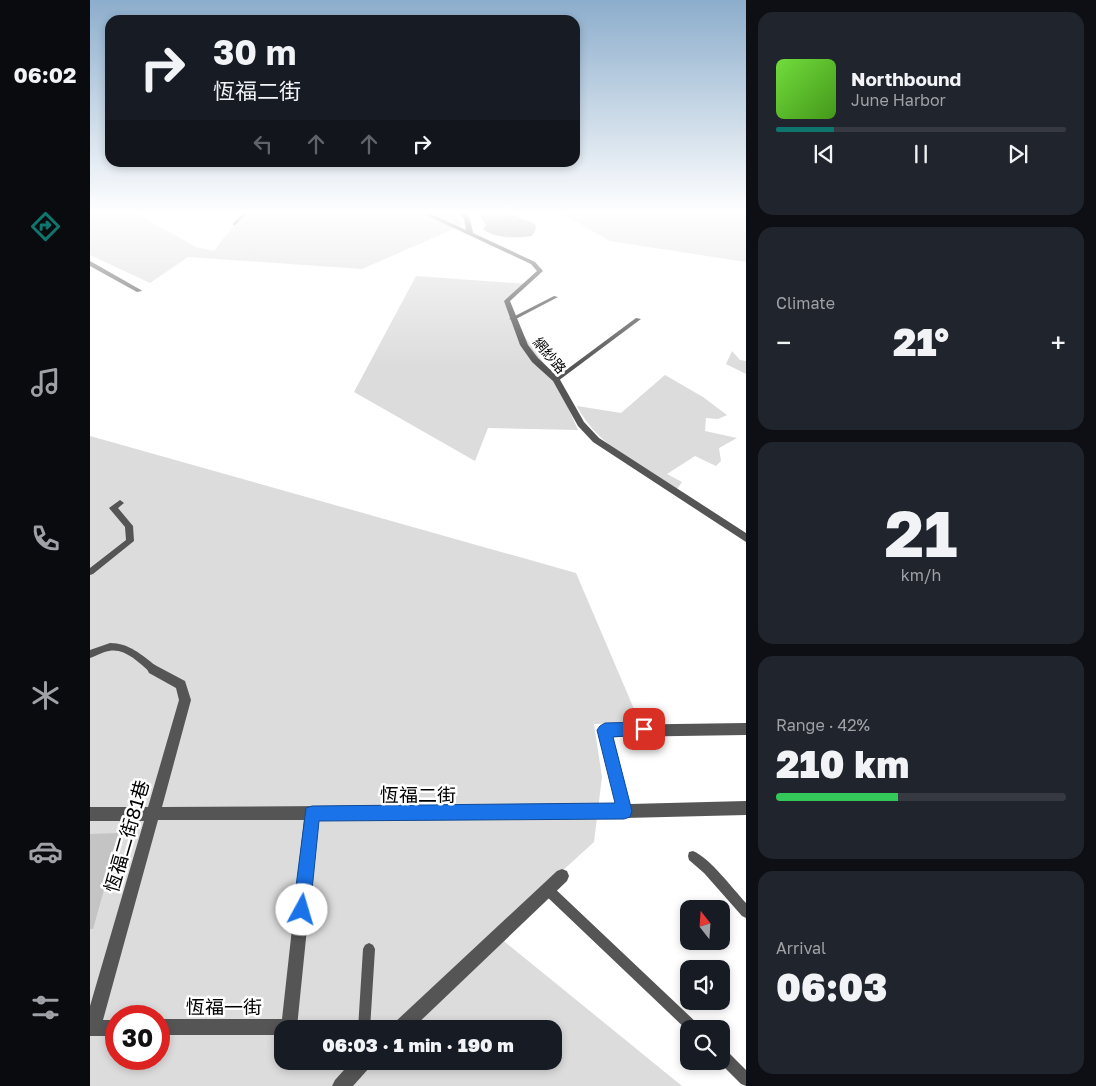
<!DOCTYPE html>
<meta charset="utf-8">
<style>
body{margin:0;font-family:"Golos Text","Noto Sans TC",sans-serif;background:#20242c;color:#f1f3f6;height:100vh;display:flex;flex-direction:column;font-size:19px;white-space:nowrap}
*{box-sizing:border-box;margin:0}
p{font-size:16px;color:#9ea1a6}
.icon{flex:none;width:28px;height:28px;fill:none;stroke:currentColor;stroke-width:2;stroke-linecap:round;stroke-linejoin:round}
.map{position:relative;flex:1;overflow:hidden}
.details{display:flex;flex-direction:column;gap:12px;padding:12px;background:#0d0f14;width:350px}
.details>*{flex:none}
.hud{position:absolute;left:15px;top:15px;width:475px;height:152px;border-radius:15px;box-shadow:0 2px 8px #0003;background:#171b24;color:#f1f3f6;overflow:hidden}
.needle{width:32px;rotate:343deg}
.buttons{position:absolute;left:590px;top:900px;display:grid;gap:10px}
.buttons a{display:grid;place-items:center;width:50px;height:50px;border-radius:10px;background:#171b24;box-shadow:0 2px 8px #0003;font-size:25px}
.speed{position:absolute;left:15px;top:1005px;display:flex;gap:10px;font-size:25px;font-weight:700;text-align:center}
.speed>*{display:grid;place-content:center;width:65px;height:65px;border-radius:50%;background:#171b24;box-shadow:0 2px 8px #0003;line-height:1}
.speed .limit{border:8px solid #d22;background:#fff;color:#111}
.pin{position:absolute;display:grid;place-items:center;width:42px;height:42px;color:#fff;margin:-21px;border-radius:10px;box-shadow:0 2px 8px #0006}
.me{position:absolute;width:55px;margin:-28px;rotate:6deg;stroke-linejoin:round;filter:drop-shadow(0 0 4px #0008)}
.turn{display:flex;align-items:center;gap:18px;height:105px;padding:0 25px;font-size:22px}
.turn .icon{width:65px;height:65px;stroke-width:2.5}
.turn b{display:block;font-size:35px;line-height:42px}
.lanes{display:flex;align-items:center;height:48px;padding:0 25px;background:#0003;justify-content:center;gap:25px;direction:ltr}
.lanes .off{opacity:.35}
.big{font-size:38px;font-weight:800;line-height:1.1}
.details .widget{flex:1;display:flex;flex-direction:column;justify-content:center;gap:8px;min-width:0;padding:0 18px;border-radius:15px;background:#20242c}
.details .dial{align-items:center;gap:0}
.dial b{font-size:65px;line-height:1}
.song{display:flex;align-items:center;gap:15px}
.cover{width:60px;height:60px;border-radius:8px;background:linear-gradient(135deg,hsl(100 70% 55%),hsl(100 70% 35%))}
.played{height:5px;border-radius:2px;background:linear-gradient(90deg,#0f766e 20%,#363941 20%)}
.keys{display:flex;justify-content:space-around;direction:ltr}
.heat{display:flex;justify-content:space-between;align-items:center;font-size:28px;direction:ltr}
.charge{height:8px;border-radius:4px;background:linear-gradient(90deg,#34c759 42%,#363941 0)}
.trip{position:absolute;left:184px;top:1020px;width:288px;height:50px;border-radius:15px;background:#171b24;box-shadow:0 2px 8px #0003;font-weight:800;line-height:50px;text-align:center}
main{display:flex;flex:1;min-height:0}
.menu{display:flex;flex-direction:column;width:90px;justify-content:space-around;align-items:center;background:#090b0e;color:#9ea1a6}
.menu .icon{width:35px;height:35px}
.menu .current{color:#0f766e}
.menu b{font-size:22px;color:#f1f3f6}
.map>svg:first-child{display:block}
.green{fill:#dcdcdc;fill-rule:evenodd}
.water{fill:#a3a3a3}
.building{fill:#c4c4c4}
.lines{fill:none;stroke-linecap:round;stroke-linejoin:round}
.lane{fill:#555;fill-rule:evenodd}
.street{fill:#555;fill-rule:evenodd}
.route{fill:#1a73e8;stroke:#114b97}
.labels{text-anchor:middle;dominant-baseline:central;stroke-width:5;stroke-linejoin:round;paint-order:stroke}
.far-street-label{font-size:14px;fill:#000;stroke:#fff}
.near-street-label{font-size:19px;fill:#000;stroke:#fff}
</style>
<main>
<nav class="menu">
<b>06:02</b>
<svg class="icon current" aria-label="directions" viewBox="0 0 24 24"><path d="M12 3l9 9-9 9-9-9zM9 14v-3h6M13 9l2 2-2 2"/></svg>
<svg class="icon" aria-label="music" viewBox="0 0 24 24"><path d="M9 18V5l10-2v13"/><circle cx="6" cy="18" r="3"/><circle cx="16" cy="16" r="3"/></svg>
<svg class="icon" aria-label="phone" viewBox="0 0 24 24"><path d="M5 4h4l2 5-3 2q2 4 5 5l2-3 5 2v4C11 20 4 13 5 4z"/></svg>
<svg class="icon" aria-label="climate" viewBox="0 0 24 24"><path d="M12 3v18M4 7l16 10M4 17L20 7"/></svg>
<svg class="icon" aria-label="car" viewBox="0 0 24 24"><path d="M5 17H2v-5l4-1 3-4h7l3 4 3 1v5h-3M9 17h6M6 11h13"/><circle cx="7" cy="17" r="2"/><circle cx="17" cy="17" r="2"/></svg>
<svg class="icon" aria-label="filters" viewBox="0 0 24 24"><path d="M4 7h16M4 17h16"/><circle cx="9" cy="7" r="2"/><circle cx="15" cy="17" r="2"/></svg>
</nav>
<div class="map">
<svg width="656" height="1086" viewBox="0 0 656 1086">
<rect width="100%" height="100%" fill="#fff"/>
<g class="green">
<polygon points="0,214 47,214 106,247 124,251 152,214 364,214 373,225 272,269 98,257 60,283 0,255"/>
<polygon points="473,214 656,214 656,262 520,241"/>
<polygon points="326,276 438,284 417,301 422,319 466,380 488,430 398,428 385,461 264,392"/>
<polygon points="642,351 650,360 656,361 656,374 636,364"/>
<path d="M575 375 613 397 637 415 628 419 616 418 615 431 647 438 629 448 631 461 626 466 605 456 577 474 592 482 587 489C551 466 507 446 487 406L531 413Z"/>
<path d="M0 436 486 573 550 723 504 724 512 777 504 842 404 933 592 1086H0ZM26 1016H69V1059H26ZM192 1029H462V1061H192Z"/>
</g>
<path class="water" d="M389 214H421L445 224 446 229 442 236C427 238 405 239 393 229L396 225Z"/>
<polygon class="building" points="30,833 3,929 0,929 0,834"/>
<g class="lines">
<g class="lane">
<polygon points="153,214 157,214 145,225 143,225 143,223"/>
<polygon points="464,296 468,297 424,320 419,319"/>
<polygon points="546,318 551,319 468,381 464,381 464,379"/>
<polygon points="30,500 34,503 28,508 43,526 44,541 3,574 0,575 0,568 36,540 35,527 19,508"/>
<path d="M20 643C39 643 52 655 66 666L67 669 66 672 63 673 60 672C48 662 35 648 19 651 12 652 6 656 0 658V650Z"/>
<path d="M603 851C620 858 643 889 656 903V918L652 916 614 873 599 860 598 856 599 852Z"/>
<polygon points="457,883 461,885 609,1025 611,1029 599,1029 599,1032 453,893 451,889 453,885"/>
<polygon points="279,943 283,945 285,949 280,1029 268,1029 273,949 275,945"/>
<polygon points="631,1049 636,1050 656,1070 656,1086 651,1084 628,1061 631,1061"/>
</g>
<g class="street">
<polygon points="334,214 341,214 376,230 374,219 370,214 376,214 380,219 383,233 445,262 453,271 420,301 438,345 448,358 469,378 494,422 509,438 656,533 656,542 503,442 488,426 463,381 442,362 430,345 414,301 447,271 441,264"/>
<polygon points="0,261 51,290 52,291 47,292 0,266"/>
<polygon points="63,664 95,681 101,700 72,807 526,804 509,731 511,727 515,725 656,723 656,735 523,737 540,804 656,801 656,815 535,818 228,820 207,1027 207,1029 192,1029 192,1035 69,1035 69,1019 192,1019 214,820 68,820 13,1020 26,1020 26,1036 0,1036 0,1006 54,821 0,821 0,807 58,807 89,700 86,688 59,673 57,669 59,665"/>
<polygon points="472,869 477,871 479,876 477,881 322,1029 302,1029 304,1023 467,871"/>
<polygon points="262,1061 282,1061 280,1067 263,1086 242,1086 245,1080"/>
</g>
</g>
<linearGradient id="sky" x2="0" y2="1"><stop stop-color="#8cadcc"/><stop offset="0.58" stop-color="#fff"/><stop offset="1" stop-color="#fff" stop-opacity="0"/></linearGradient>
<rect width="656" height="366" fill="url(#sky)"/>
<polygon class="route" points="554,722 559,724 562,729 559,734 523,737 542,811 540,817 534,819 229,821 220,910 218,917 212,919 205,917 203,910 216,808 222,806 525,803 507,730 510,726 515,723"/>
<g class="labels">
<g class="far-street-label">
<text transform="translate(460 355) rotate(50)">網紗路</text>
</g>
<g class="near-street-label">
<text x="328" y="794">恆福二街</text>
<text transform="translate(36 836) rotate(-74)">恆福二街81巷</text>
<text x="134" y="1006">恆福一街</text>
</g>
</g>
</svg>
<div class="buttons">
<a><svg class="needle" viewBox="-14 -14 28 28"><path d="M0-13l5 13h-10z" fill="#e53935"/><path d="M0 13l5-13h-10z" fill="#9ea1a6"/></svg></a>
<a><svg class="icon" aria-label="sound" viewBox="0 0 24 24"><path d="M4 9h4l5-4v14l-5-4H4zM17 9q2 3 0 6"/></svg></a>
<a><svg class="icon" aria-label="search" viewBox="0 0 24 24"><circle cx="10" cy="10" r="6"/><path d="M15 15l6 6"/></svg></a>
</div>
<div class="speed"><div class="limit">30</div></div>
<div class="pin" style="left:554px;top:729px;background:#d93025"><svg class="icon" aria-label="arrive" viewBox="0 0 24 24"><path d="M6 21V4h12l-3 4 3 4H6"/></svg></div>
<svg class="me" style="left:212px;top:910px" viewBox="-20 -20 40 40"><circle r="19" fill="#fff"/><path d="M0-13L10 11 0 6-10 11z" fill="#1a73e8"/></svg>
<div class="trip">06:03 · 1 min · 190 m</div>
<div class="hud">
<div class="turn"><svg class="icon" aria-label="right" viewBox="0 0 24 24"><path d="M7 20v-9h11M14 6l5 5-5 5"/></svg><div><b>30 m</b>恆福二街</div></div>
<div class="lanes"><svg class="icon off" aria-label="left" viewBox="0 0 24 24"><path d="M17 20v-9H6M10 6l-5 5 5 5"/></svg><svg class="icon off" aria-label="ahead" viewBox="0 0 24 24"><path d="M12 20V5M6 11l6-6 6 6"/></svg><svg class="icon off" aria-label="ahead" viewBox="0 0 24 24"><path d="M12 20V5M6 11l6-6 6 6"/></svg><svg class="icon" aria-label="right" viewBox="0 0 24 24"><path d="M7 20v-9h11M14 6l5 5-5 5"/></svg></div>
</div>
</div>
<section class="details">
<div class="widget">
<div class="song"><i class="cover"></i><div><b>Northbound</b><p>June Harbor</p></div></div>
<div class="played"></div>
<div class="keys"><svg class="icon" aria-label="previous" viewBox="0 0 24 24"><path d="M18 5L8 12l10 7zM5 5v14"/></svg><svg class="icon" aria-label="pause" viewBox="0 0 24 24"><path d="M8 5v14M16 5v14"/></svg><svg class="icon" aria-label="next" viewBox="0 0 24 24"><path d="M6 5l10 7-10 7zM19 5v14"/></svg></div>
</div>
<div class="widget"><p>Climate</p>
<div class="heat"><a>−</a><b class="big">21°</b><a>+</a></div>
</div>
<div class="widget dial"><b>21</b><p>km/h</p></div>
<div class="widget"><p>Range · 42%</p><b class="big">210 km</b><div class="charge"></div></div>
<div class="widget"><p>Arrival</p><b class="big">06:03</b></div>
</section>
</main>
